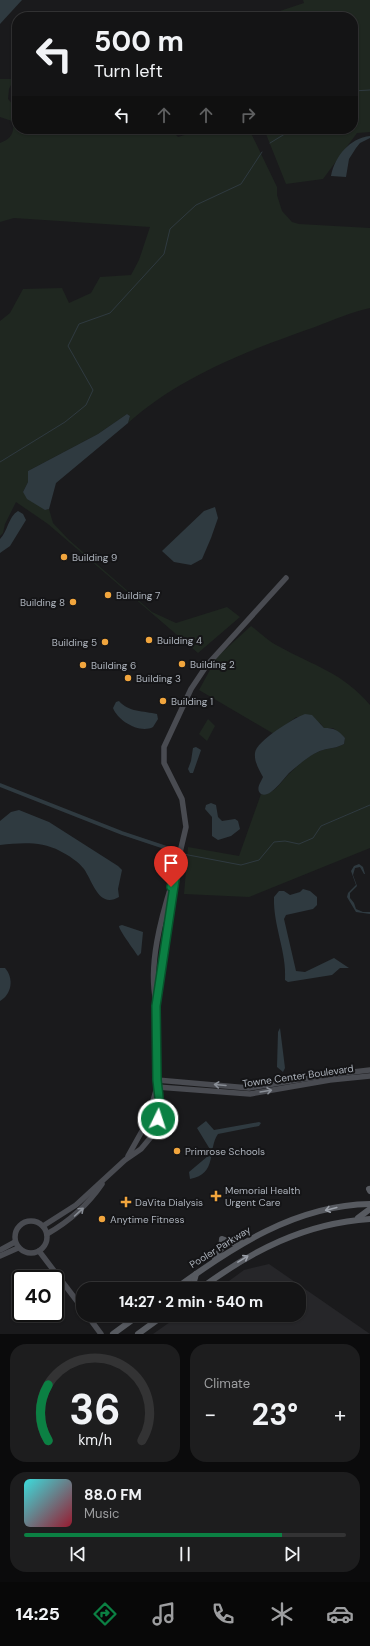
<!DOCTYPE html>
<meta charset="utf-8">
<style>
body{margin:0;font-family:"DM Sans",sans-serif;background:#1d1d1e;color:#f1f3f6;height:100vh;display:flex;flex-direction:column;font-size:15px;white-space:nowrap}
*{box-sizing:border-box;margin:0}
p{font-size:13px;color:#9d9ea0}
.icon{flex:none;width:22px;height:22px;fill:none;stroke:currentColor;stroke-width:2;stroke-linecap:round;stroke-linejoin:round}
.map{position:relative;height:1334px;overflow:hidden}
.sheet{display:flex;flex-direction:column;gap:10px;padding:10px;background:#0b0b0c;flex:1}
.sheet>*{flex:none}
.top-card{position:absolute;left:12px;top:12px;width:346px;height:122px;border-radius:16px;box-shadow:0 1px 3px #0004,0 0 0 1px #333334;background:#141415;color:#f1f3f6;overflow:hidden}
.speed{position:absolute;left:12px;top:1270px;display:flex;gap:8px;font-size:20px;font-weight:700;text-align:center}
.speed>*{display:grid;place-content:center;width:52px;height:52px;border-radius:50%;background:#141415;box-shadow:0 1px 3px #0004,0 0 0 1px #333334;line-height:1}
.speed .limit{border:2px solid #111;border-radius:6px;background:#fff;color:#111}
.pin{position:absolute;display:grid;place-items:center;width:34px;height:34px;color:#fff;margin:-41px -17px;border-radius:50% 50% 50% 0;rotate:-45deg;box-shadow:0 0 4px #0007}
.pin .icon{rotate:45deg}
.me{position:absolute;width:44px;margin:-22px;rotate:4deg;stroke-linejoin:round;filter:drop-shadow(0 0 3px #0008)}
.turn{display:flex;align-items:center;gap:14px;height:84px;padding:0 16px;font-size:18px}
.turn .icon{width:52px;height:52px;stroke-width:2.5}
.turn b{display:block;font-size:28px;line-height:34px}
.lanes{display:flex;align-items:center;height:38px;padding:0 16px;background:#0003;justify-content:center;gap:20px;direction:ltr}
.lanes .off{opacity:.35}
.big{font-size:30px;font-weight:700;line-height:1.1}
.sheet .widget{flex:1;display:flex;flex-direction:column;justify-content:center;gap:6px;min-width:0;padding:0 14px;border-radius:16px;background:#1d1d1e}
.sheet .dial{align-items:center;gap:0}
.dial svg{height:104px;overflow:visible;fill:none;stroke:#333334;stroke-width:7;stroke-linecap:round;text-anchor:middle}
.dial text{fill:#f1f3f6;stroke:none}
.song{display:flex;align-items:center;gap:12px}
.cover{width:48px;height:48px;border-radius:6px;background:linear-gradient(135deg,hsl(180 70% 55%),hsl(350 70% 35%))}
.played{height:4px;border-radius:2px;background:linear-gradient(90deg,#0b8043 80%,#333334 80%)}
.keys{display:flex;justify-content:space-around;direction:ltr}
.heat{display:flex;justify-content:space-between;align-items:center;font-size:22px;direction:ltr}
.sheet .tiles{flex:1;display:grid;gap:10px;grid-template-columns:1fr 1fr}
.widget:last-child{grid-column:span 2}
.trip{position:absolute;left:76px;top:1282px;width:230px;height:40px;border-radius:16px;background:#141415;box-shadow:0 1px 3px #0004,0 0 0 1px #333334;font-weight:700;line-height:40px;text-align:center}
.menu{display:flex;height:64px;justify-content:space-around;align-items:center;background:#080808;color:#9d9ea0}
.menu .icon{width:28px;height:28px}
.menu .current{color:#0b8043}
.menu b{font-size:18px;color:#f1f3f6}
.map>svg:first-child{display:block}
.built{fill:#262629}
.green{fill:#1f2720}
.water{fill:#2f3a40}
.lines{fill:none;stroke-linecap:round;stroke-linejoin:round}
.stream{stroke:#2f3a40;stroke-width:1}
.canal{stroke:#2f3a40;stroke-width:3.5}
.secondary{stroke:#494b51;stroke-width:5.5}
.primary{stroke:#575a60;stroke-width:6}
.oneway{stroke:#898e96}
.oneway2{stroke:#9ba0a9}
.route-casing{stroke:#07532c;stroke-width:10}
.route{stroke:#0b8043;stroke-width:7}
.poi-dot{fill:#f1a53d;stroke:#151517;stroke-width:1.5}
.labels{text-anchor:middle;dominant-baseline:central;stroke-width:4;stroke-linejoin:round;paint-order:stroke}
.poi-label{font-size:10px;fill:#acb2bb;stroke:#151517;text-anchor:start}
.street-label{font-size:10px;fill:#acb2bb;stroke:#151517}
</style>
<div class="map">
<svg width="370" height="1334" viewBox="0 0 370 1334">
<rect width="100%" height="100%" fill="#1a1a1c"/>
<polygon class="built" points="269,1264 370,1334 153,1334 180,1315 299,1315 299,1289 218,1289 244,1270"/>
<g class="green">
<polygon points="303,0 370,0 370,132 357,133 323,179 286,184 264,129 353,129 353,17 262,17 304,3"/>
<path d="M0 79H14L9 89 8 99 17 109V129L42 131 43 129H170L178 137 203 129H249L277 187V195L282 211 292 222 299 224 370 228V308C351 312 333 320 315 327 249 350 181 376 128 423L130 416 127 414 98 434 28 471V482L23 492 45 510 49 509 53 523 68 539 152 612 176 623 227 607 240 617 198 653 48 524 16 502 5 524 3 533 0 536V321L10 313 23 289 62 288 69 303 91 293 100 277 131 275 139 260 150 227 14 218 0 222V143C10 140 16 132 12 121L0 117Z"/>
<path d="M251 626C260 632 268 641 278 646 314 666 342 672 370 705V848L249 897 184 894 188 847 239 856 261 794C274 796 282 780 290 773 299 764 310 754 323 750 331 748 337 748 344 744L345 738 333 728H324L320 723 296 717 274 734 199 690 217 657Z"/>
<polygon points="208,719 215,726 207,741 199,734"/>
</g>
<g class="water">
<polygon points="0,0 22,0 0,24"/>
<path d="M370 136V138L360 143 356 148 349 159 346 177 331 176C335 156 350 138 370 136Z"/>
<polygon points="127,414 130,416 128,423 56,483 49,509 45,510 27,499 23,492 28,482 28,471 98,434"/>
<polygon points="215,507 218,518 211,538 202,559 191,565 174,562 162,551 204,511"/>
<path d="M18 511 23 514 26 520 10 546 0 553V539C8 531 8 517 18 511Z"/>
<path d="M119 701C128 712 144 711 157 714L158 719 153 727C140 734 118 721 113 708L116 702Z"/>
<path d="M305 714 312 715 324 728C334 728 338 730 345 738L344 744C337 748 330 748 323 750 310 754 299 765 289 773 284 778 270 799 261 794 255 789 261 782 263 777 259 770 254 761 255 753 256 741 294 718 305 714Z"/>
<polygon points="196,747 201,750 200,753 193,773 190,773 188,769 191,761 193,748"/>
<polygon points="211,803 216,805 218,817 222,821 235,819 238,821 240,829 231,836 218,840 212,836 212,817 205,809 206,805"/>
<path d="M19 810 49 822 118 866 122 870 118 889 119 897C99 909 93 882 84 869 79 862 68 855 60 851 40 841 21 843 0 845V821L11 812Z"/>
<polygon points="359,864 363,867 365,874 364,874 360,867 355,868 353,875 357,886 350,893 350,898 354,903 356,909 363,912 370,912 370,914 356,912 347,897 348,893 356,885 351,871 354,866"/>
<path d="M303 889 310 891 317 897V905L313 909 286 915 284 919 296 971 305 972 334 958 349 968H340L332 975 288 982 285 980C287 952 273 926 274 897L279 891H284L290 895 300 892Z"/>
<path d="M122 925 143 932 141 953 138 956C134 950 119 930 119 926Z"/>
<path d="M0 968H5C14 978 12 994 0 1001Z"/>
<polygon points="280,1028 285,1068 283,1072 277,1067 278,1032"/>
<path d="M206 1121 214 1130 259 1122 261 1123 259 1126 218 1134C207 1150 218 1174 190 1179L189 1172 208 1156 211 1151 197 1128Z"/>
</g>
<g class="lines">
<g class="stream">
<polyline points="353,91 370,90"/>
<polyline points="270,143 293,129"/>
<polyline points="0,462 65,422 86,405 93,390 68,346 79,324 110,313 164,254 170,229 196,205 241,184 262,152"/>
<polyline points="183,854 241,865 259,860 274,842 285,841 299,844 313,838 321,826 370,805"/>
</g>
<polyline class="canal" points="0,785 122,833 173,850"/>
<g class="secondary">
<path d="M156 1002C148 965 161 918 172 883"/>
<polyline points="157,1080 249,1088 327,1075 370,1070"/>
<polyline points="157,1087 250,1094 330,1080 370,1076"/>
<polyline points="128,1156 147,1122 157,1087"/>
<circle cx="31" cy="1237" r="16"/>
<polyline points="43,1226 76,1205 125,1160 141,1149 151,1137 157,1123 160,1106 157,1080 156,1006 177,865 186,827 182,799 164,763 164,747 191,689 207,665 286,578"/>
<path d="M47 1234C70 1221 87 1206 102 1184"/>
<polyline points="0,1250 15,1242"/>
<polyline points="39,1251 83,1309"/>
<polyline points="0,1256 18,1248"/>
<polyline points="87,1315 101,1334"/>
</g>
<g class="primary">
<polyline points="369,1189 370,1191"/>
<polyline points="358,1218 370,1209"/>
<polyline points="215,1259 221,1249 222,1239 233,1243 240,1241"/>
<path d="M175 1289C232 1247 296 1205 370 1204"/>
<polyline points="194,1289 193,1285 196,1274"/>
<path d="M200 1289C251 1251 305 1223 370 1219"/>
<polyline points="113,1334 139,1315"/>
<polyline points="138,1334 164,1315"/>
</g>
</g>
<defs><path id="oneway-shaft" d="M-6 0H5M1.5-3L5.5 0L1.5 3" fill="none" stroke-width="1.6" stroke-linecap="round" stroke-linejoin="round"/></defs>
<g class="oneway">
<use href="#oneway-shaft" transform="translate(220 1085) rotate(-175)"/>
<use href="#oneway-shaft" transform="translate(266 1091) rotate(-9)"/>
<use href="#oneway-shaft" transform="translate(79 1212) rotate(-42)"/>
</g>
<g class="oneway2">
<use href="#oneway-shaft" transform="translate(331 1209) rotate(166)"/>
<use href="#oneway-shaft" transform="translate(243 1259) rotate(-31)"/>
</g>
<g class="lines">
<defs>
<polyline id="route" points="158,1119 160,1106 157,1080 156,1006 177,866 171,887"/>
</defs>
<use href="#route" class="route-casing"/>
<use href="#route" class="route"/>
</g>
<g class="poi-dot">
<circle cx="64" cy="557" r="4"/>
<circle cx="108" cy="595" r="4"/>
<circle cx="73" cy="602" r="4"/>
<circle cx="149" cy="640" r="4"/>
<circle cx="105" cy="642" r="4"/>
<circle cx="182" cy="664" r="4"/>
<circle cx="83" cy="665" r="4"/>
<circle cx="128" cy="678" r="4"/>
<circle cx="163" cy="701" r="4"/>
<circle cx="177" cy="1151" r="4"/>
<path d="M214 1190h4v4h4v4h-4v4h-4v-4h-4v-4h4z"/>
<path d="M124 1196h4v4h4v4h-4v4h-4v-4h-4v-4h4z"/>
<circle cx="102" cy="1219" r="4"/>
</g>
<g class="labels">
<g class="poi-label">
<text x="72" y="557">Building 9</text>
<text x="116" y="595">Building 7</text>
<text x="65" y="602" text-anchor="end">Building 8</text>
<text x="157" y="640">Building 4</text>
<text x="97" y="642" text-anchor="end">Building 5</text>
<text x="190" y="664">Building 2</text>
<text x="91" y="665">Building 6</text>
<text x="136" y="678">Building 3</text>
<text x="171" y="701">Building 1</text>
<text x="185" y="1151">Primrose Schools</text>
<text x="225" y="1190">Memorial Health<tspan x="225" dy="12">Urgent Care</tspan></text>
<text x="135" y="1202">DaVita Dialysis</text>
<text x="110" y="1219">Anytime Fitness</text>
</g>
<g class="street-label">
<text transform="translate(298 1076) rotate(-8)">Towne Center Boulevard</text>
<text transform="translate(220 1247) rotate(-32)">Pooler Parkway</text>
</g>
</g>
</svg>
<div class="speed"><div class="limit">40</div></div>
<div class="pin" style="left:171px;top:887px;background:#d93025"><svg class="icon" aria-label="arrive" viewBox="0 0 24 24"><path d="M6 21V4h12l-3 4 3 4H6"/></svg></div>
<svg class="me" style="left:158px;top:1119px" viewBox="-20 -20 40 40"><circle r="17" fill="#0b8043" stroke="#fff" stroke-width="3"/><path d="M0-11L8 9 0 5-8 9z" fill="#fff"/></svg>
<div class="trip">14:27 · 2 min · 540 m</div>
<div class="top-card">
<div class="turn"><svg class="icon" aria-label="left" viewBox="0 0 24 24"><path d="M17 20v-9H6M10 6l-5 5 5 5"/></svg><div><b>500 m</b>Turn left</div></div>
<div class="lanes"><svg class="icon" aria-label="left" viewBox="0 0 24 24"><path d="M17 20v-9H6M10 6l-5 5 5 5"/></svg><svg class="icon off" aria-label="ahead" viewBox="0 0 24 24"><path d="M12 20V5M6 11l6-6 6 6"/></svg><svg class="icon off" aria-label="ahead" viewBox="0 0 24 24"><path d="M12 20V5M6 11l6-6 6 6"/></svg><svg class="icon off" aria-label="right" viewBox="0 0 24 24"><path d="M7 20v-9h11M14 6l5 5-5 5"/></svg></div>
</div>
</div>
<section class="sheet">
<div class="tiles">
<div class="widget dial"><svg viewBox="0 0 100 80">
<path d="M14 69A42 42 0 1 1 86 69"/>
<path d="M14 69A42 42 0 0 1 14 26" stroke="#0b8043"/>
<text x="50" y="56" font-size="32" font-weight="700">36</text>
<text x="50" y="72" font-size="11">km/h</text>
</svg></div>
<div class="widget"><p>Climate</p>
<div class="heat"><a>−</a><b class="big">23°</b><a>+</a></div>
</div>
<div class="widget">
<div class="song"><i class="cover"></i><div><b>88.0 FM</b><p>Music</p></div></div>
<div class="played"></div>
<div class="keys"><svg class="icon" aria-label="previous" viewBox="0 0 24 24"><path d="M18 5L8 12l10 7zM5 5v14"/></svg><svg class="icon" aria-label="pause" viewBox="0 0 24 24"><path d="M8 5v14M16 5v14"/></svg><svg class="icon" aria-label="next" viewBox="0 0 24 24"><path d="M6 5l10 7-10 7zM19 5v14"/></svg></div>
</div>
</div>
</section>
<nav class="menu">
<b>14:25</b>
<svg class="icon current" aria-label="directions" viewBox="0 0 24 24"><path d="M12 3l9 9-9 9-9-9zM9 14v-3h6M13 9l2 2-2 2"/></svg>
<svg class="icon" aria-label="music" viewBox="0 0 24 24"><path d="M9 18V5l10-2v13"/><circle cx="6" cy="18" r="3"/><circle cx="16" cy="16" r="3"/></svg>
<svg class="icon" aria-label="phone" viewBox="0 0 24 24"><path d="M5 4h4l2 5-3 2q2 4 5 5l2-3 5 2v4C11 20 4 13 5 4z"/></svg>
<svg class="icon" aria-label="climate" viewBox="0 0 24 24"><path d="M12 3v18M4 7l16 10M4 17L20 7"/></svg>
<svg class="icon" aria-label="car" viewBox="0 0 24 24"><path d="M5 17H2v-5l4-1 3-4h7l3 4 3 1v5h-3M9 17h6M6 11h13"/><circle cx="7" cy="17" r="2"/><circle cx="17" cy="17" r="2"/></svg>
</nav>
